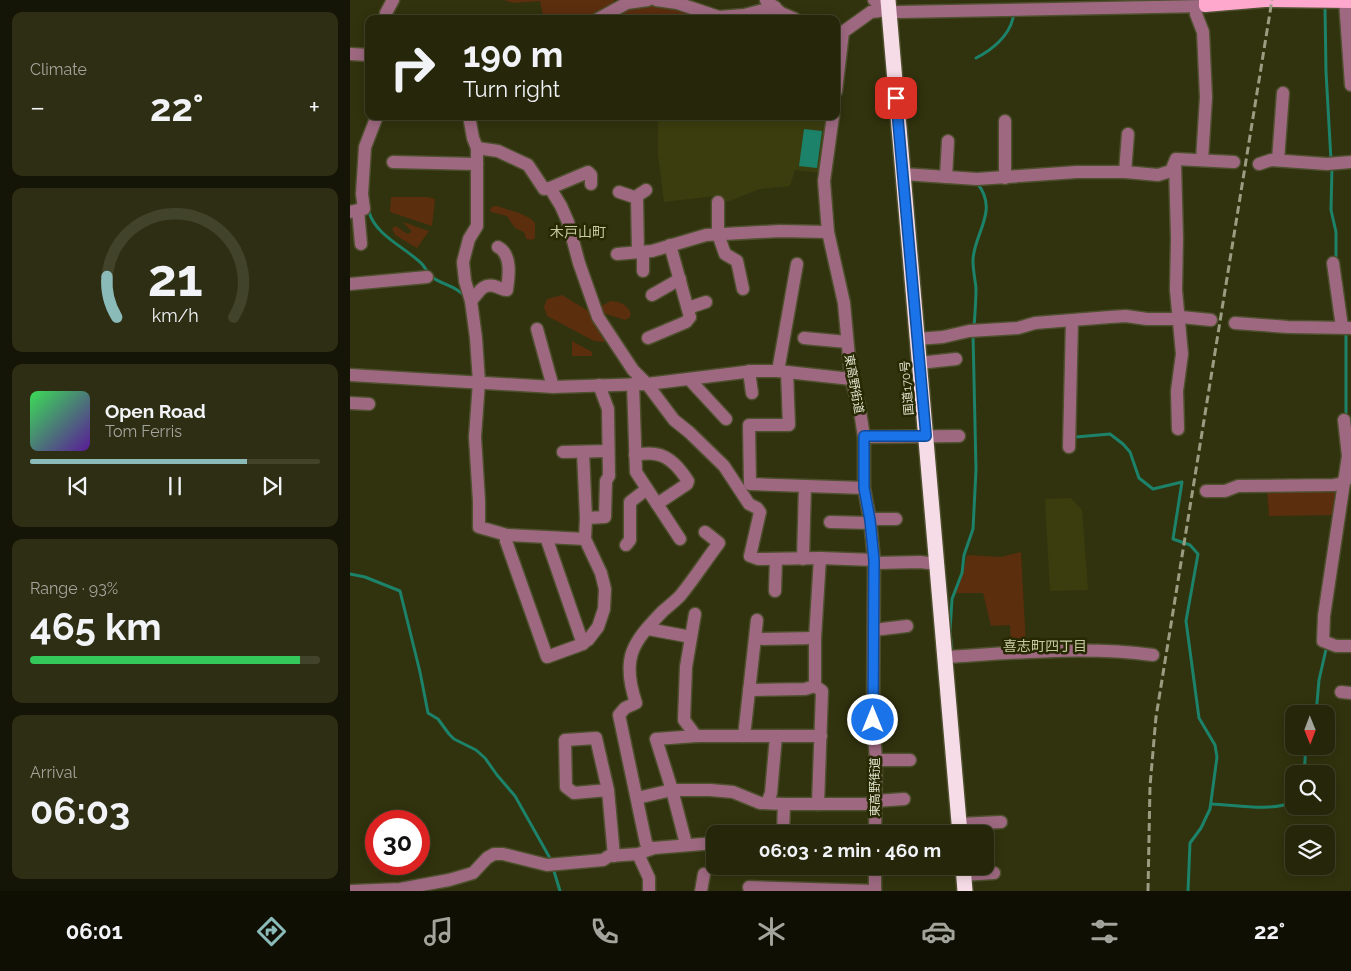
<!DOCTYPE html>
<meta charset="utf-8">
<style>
body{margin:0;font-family:Raleway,"Noto Sans JP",sans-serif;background:#2d2e13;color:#f1f3f6;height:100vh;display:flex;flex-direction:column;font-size:19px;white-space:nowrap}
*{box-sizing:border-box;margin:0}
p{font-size:16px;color:#a3a59c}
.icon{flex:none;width:28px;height:28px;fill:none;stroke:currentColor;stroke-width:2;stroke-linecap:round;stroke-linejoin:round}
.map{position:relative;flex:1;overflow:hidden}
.sheet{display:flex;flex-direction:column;gap:12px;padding:12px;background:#141506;width:350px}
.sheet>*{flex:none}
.guide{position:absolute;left:15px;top:15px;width:475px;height:105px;border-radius:10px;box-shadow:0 2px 12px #0003,0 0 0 1px #42432b;background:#25260a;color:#f1f3f6;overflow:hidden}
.needle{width:32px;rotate:179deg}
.tools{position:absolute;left:935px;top:705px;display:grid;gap:10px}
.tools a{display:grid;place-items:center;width:50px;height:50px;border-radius:10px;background:#25260a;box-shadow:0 2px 12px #0003,0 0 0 1px #42432b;font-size:25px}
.speed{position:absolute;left:15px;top:810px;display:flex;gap:10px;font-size:25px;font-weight:700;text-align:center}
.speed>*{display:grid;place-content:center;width:65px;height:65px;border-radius:50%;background:#25260a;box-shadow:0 2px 12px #0003,0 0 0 1px #42432b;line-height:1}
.speed .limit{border:8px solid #d22;background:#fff;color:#111}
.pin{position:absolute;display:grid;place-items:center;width:42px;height:42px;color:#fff;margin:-21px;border-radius:10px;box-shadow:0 2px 8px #0006}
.me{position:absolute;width:55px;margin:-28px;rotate:0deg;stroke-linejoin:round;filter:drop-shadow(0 0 4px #0008)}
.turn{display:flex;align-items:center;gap:18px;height:105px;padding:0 15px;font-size:22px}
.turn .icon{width:65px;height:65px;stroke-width:2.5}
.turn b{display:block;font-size:35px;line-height:42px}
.big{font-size:38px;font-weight:700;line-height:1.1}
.sheet .card{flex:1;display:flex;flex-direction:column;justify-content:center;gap:8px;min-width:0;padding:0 18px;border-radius:10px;background:#2d2e13}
.sheet .dial{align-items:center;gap:0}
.dial svg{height:130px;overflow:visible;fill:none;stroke:#42432b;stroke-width:7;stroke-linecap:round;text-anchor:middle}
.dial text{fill:#f1f3f6;stroke:none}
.song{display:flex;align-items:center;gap:15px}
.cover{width:60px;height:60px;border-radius:8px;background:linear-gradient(135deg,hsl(130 70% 55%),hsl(270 70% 35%))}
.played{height:5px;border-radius:2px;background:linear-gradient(90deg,#8bbbb9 75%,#42432b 75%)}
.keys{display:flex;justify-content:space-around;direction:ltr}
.heat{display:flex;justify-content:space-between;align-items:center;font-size:28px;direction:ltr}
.charge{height:8px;border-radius:4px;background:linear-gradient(90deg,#34c759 93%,#42432b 0)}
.trip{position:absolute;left:356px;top:825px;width:288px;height:50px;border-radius:10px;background:#25260a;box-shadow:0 2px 12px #0003,0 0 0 1px #42432b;font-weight:700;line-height:50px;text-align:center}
.menu{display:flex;height:80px;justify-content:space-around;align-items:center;background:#0f0f04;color:#a3a59c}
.menu .icon{width:35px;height:35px}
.menu .current{color:#8bbbb9}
.menu b{font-size:22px;color:#f1f3f6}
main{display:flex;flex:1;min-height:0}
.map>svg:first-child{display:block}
.built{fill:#3b3d0f}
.green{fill:#5b2e0e}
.water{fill:#1c8269}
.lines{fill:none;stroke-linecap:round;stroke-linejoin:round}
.stream{stroke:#1c8269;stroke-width:3}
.minor-casing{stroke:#4d4f2d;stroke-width:15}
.major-casing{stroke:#4d4f2d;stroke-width:15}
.highway-casing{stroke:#4d4f2d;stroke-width:18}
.minor{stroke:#9e6980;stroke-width:12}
.major{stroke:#fea8ce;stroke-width:12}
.highway{stroke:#f6dce6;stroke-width:15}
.rail{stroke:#9a9d81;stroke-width:3;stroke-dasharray:8 4;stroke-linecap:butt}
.route-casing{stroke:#114b97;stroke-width:12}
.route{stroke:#1a73e8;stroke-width:9}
.labels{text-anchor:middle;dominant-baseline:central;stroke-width:5;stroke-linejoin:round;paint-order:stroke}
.street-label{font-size:12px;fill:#e1e4cf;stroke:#272903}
.neighbourhood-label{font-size:14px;fill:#c7cba2;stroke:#272903}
</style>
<main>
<section class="sheet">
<div class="card"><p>Climate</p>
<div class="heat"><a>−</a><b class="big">22°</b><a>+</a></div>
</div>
<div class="card dial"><svg viewBox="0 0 100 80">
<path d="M14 69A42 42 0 1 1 86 69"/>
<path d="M14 69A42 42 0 0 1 8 44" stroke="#8bbbb9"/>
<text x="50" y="56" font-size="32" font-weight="700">21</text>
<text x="50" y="72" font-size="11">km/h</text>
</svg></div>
<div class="card">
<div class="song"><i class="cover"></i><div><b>Open Road</b><p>Tom Ferris</p></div></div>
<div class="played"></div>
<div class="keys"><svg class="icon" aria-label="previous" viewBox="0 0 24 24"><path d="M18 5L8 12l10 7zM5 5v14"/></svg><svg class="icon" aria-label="pause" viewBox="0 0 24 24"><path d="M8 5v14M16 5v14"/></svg><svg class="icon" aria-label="next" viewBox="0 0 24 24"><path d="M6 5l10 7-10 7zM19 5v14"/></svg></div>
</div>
<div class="card"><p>Range · 93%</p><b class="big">465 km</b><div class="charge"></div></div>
<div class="card"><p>Arrival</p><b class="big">06:03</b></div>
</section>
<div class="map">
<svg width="1001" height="891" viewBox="0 0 1001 891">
<rect width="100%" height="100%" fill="#31330e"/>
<g class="built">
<polygon points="308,116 479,116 472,173 445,170 440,186 410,189 379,201 369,201 365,196 314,202 308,153"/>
<polygon points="721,498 732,510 738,590 700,591 695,499"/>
</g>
<g class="green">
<polygon points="154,0 264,0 265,4 239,19 194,19 190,1 163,3"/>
<polygon points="303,2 336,8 336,19 251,19 259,14"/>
<polygon points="41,197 77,197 85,199 82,226 40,212"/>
<polygon points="143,206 147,206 169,213 180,218 185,223 185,238 182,240 176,239 174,232 165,228 157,216 141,212 140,210"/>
<polygon points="53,222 79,231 67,248 45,235 42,228 46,226 57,234 62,232"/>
<polygon points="212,295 250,318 258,337 254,342 244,341 197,316 194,307 197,299"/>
<path d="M261 301C271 302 277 304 281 314L279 318 275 320 253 313 251 306Z"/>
<polygon points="222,341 242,352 242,356 222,356"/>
<polygon points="917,489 990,489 988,515 919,516"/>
<polygon points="671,552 676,647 661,647 660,625 641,626 633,593 606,593 613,573 617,555 651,557"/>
</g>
<polygon class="water" points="454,129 472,131 467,168 449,166"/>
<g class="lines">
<g class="stream">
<polyline points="975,8 976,72 981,160"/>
<path d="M626 58C642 50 659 36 663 18"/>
<polyline points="982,166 981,210 986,232 986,262"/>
<path d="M19 212C26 236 55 247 72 264 76 269 79 275 85 279 94 285 108 287 115 297"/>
<path d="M624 327C625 314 626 301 626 288 625 279 623 270 623 261 623 234 650 211 627 183"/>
<polyline points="996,330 996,416"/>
<polyline points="722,435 726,437 760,434 773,444 780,452 789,478 803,489 832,482 823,539 840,545 848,554 836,621 849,718 865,745 867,757 860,809 851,828 840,843 838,891"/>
<polyline points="0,574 15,577 50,591 70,672 78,713 88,719 99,734 104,739 126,750 135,758 147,775 165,796 201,860"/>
<polyline points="602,650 600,631 602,599 612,573 614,555 623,529 626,470 623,334"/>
<polyline points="966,714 969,680 977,645"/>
<polyline points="954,774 956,746"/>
<path d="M861 804C888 805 918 812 944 802"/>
<polyline points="203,868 210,891"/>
</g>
<defs>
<g id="minor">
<polyline points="306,0 327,3 369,17 394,15 425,7"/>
<polyline points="416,0 431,13 445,19"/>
<polyline points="524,0 539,10 547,12 855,6"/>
<polyline points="995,1 1001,85"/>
<polyline points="846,7 846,14 853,32 856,97 852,160"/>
<polyline points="35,19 36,13 43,0"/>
<polyline points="248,19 277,3 298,0"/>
<polyline points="0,54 19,55"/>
<polyline points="486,91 493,32 521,12 539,10"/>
<polyline points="119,116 123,138 127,148 127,226 119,239 113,262 115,281 121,301 126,338 129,382 125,437 129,501 129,527 157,535 235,539"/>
<polyline points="483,116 474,181 478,232 494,303 501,379 509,405 514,437 514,488 520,520 524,560 523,720 526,760 525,834"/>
<polyline points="127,148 148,151 178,165 194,189 200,188 211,206 218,222 229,263 248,317 283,370 297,384 324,420 339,432 374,466 399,504 407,508 410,512 400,556 408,559 470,558 524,560"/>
<polyline points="928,160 933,93"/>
<polyline points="43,162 127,164"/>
<polyline points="825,163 827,238 826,290 832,354 827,391 828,429"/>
<polyline points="909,164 921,160 977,164 1001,162"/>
<polyline points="775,172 778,134"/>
<polyline points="553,174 627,179 727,172 775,172 808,175 821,171 826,159 884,162"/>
<polyline points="596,177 598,141"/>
<polyline points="655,178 655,121"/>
<polyline points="200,188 238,172 241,175 241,184"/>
<polyline points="269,192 287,198 288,252"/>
<polyline points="287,198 287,196 296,190"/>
<polyline points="368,202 368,234 375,254 387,261 393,289"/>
<polyline points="8,210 11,244"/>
<polyline points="0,212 14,209 12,194 15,147 27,116"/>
<polyline points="293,252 293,271"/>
<polyline points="267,254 302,251 356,235 430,231 478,232"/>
<polyline points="983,263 992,327"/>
<polyline points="0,284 77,277"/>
<polyline points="302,295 330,279"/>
<path d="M121 301C128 294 132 283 144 286 149 287 152 290 157 290V289C159 276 162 254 148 247"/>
<polyline points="338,308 356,302"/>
<polyline points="885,323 938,327 1001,328"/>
<polyline points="187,329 203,387"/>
<polyline points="298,338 336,322 340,317 320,245"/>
<polyline points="454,338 497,342"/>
<polyline points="567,339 593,337 619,331 668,328 685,323 760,317 776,316 797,319 826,319 831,317 861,320"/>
<polyline points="569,363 606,359"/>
<polyline points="399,371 402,393"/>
<polyline points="428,371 447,264"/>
<polyline points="437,372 439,425 399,425 400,484 514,488"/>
<polyline points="0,375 203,387 297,384 403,371 428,371 501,379"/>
<polyline points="339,379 376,419"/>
<polyline points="283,384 286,472 330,539"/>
<polyline points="0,403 19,404"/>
<polyline points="994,420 998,456 974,616 973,641 986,646 1001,646"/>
<polyline points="514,437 609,436"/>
<polyline points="719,447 722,321"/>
<polyline points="213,452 258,451"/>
<path d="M285 455C291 454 299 453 305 454 320 456 330 469 338 481L337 484 307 504"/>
<polyline points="856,491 875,491 888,486 984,485 990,484 996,479 999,478"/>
<polyline points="236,518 255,517 256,481 259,476 258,409 249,385"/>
<polyline points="520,519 546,519"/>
<polyline points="480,522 520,523"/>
<polyline points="157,535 156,541 197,657 230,645 238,640 248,627 254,609 255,589 251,573 235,539 236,518 233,452"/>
<polyline points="196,537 233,644"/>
<polyline points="276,545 280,540 280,502 297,489"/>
<polyline points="453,559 455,486"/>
<polyline points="524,563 570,562 587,564"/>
<polyline points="425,591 426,559"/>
<polyline points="345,614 336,667 334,720 346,736"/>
<polyline points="298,629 341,637"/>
<polyline points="524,630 557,626"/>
<polyline points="405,639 465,638"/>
<path d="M595 657C664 653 734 646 803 655"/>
<polyline points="465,686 465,638 470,558"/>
<polyline points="465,686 472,691 468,804"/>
<polyline points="399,690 455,689 465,686"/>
<polyline points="991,692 1001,693"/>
<polyline points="394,736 407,620"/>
<polyline points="526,760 560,760"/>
<polyline points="258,790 224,793 216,787 215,740 246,738 258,790 264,856"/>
<polyline points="287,798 322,790 360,790 383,792 410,803 434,804 525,804"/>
<polyline points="525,801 554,799"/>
<polyline points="417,803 421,793 426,736"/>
<polyline points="609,824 651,822"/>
<polyline points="433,834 434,804"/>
<polyline points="336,844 322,790 306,739 346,736 471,736"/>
<path d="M301 849 296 843 269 715 275 708 286 703C271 658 282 643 313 611 319 606 325 601 330 596 344 579 356 560 369 543L355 532"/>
<polyline points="288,854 299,878 299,891"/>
<polyline points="613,875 644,873"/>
<polyline points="1,891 50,889 99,880 123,873 137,858 144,854 153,854 197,865 253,860 259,856 288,854 304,848 365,843"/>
<polyline points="351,891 354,874"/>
<polyline points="400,891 399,887 525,891"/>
<polyline points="525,891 525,866"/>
</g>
<polyline id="major" points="855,0 855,6 915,1 1001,2"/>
<g id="highway">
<polyline points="538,0 610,834"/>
<polyline points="613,866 615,891"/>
</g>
</defs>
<use href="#minor" class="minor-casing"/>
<use href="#major" class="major-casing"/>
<use href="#highway" class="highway-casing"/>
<use href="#minor" class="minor"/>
<use href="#major" class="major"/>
<use href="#highway" class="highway"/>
<polyline class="rail" points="798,891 800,786 806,717 922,0"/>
</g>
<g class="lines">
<defs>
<polyline id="route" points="523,720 524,560 520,520 514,488 514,436 576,436 546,98"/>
</defs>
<use href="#route" class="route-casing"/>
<use href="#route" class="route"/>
</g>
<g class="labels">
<g class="street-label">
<text transform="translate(504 384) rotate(80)">東高野街道</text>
<text transform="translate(557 388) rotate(-95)">国道170号</text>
<text transform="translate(525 787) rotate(-90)">東高野街道</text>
</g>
<g class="neighbourhood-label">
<text x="228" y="232">木戸山町</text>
<text x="695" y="646">喜志町四丁目</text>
</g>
</g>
</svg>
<div class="tools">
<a><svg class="needle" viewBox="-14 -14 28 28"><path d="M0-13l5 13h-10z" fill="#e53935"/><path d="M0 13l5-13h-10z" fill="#a3a59c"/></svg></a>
<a><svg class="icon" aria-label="search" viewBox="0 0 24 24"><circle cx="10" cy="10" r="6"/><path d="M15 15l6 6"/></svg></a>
<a><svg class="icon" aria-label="layers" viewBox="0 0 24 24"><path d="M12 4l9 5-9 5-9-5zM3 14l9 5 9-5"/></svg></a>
</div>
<div class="speed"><div class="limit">30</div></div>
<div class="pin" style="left:546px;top:98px;background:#d93025"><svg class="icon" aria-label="arrive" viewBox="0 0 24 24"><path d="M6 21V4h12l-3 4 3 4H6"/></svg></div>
<svg class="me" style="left:523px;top:720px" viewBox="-20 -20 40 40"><circle r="17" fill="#1a73e8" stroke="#fff" stroke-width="3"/><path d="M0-11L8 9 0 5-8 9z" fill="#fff"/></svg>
<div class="trip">06:03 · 2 min · 460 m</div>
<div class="guide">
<div class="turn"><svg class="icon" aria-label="right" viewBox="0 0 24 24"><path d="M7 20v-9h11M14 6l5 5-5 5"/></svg><div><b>190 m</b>Turn right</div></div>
</div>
</div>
</main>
<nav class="menu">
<b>06:01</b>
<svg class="icon current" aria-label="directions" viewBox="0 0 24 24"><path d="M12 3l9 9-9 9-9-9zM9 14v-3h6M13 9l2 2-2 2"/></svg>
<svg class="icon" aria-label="music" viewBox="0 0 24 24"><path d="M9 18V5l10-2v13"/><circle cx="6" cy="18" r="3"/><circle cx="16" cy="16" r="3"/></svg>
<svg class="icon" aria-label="phone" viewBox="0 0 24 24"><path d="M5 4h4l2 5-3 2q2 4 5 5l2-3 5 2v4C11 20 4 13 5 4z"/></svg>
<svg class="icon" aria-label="climate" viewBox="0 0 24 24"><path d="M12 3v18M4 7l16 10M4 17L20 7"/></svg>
<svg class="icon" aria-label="car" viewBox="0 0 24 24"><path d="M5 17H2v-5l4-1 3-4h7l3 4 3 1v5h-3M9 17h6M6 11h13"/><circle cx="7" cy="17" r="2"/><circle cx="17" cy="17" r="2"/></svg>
<svg class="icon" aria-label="filters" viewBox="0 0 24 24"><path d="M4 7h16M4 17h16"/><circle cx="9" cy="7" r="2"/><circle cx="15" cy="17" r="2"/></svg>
<b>22°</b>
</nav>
